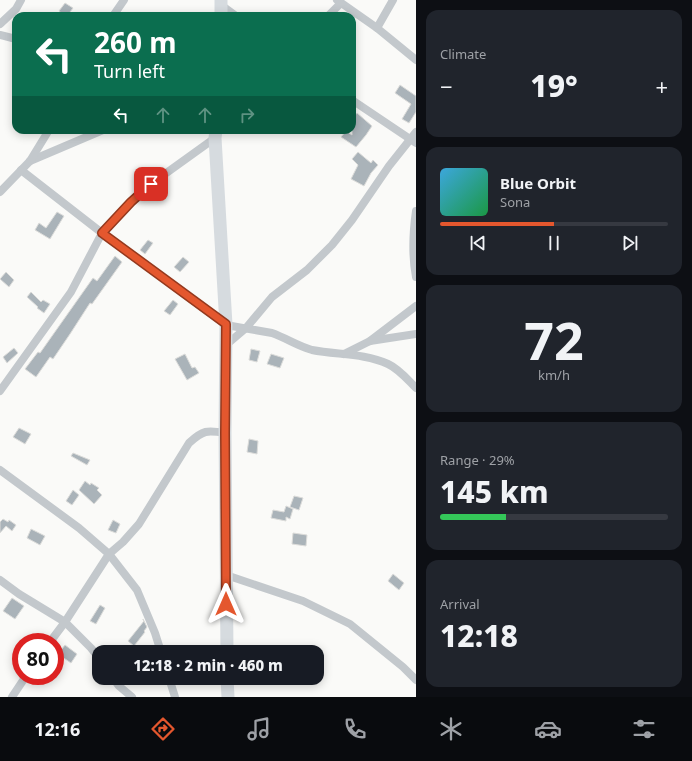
<!DOCTYPE html>
<meta charset="utf-8">
<style>
body{margin:0;font-family:"Noto Sans",sans-serif;background:#20242c;color:#f1f3f6;height:100vh;display:flex;flex-direction:column;font-size:15px;white-space:nowrap}
*{box-sizing:border-box;margin:0}
p{font-size:13px;color:#9ea1a6}
.icon{flex:none;width:22px;height:22px;fill:none;stroke:currentColor;stroke-width:2;stroke-linecap:round;stroke-linejoin:round}
.map{position:relative;flex:1;overflow:hidden}
.panel{display:flex;flex-direction:column;gap:10px;padding:10px;background:#0d0f14;width:276px}
.panel>*{flex:none}
.guide{position:absolute;left:12px;top:12px;width:344px;height:122px;border-radius:12px;box-shadow:0 2px 10px #0003;background:#0b6e4f;color:#fff;overflow:hidden}
.speed{position:absolute;left:12px;top:633px;display:flex;gap:8px;font-size:20px;font-weight:700;text-align:center}
.speed>*{display:grid;place-content:center;width:52px;height:52px;border-radius:50%;background:#171b24;box-shadow:0 2px 10px #0003;line-height:1}
.speed .limit{border:6px solid #d22;background:#fff;color:#111}
.pin{position:absolute;display:grid;place-items:center;width:34px;height:34px;color:#fff;margin:-17px;border-radius:8px;box-shadow:0 2px 6px #0006}
.me{position:absolute;width:44px;margin:-22px;rotate:0deg;stroke-linejoin:round;filter:drop-shadow(0 0 3px #0008)}
.turn{display:flex;align-items:center;gap:14px;height:84px;padding:0 16px;font-size:18px}
.turn .icon{width:52px;height:52px;stroke-width:2.5}
.turn b{display:block;font-size:28px;line-height:34px}
.lanes{display:flex;align-items:center;height:38px;padding:0 16px;background:#0003;justify-content:center;gap:20px;direction:ltr}
.lanes .off{opacity:.35}
.big{font-size:30px;font-weight:800;line-height:1.1}
.panel .card{flex:1;display:flex;flex-direction:column;justify-content:center;gap:6px;min-width:0;padding:0 14px;border-radius:12px;background:#20242c}
.panel .dial{align-items:center;gap:0}
.dial b{font-size:52px;line-height:1}
.song{display:flex;align-items:center;gap:12px}
.cover{width:48px;height:48px;border-radius:6px;background:linear-gradient(135deg,hsl(200 70% 55%),hsl(140 70% 35%))}
.played{height:4px;border-radius:2px;background:linear-gradient(90deg,#e4572e 50%,#363941 50%)}
.keys{display:flex;justify-content:space-around;direction:ltr}
.heat{display:flex;justify-content:space-between;align-items:center;font-size:22px;direction:ltr}
.charge{height:6px;border-radius:3px;background:linear-gradient(90deg,#34c759 29%,#363941 0)}
.trip{position:absolute;left:92px;top:645px;width:232px;height:40px;border-radius:12px;background:#171b24;box-shadow:0 2px 10px #0003;font-weight:800;line-height:40px;text-align:center}
.tabs{display:flex;height:64px;justify-content:space-around;align-items:center;background:#090b0e;color:#9ea1a6}
.tabs .icon{width:28px;height:28px}
.tabs .active{color:#e4572e}
.tabs b{font-size:18px;color:#f1f3f6}
main{display:flex;flex:1;min-height:0}
.map>svg:first-child{display:block}
.building{fill:#aab3b9;stroke:#dcdcda}
.lines{fill:none;stroke-linecap:round;stroke-linejoin:round}
.minor{stroke:#c3c8cc;stroke-width:8}
.trunk{stroke:#d6dbdf;stroke-width:13}
.route-casing{stroke:#94391e;stroke-width:10}
.route{stroke:#e4572e;stroke-width:7}
</style>
<main>
<div class="map">
<svg width="416" height="697" viewBox="0 0 416 697">
<rect width="100%" height="100%" fill="#fafaf8"/>
<g class="building">
<polygon points="65,3 73,8 67,16 65,16 59,11"/>
<polygon points="400,85 416,96 416,112 409,123 402,119 411,104 395,93"/>
<polygon points="357,113 372,126 366,135 356,147 341,137 346,131 352,135 352,119"/>
<polygon points="358,152 371,163 373,160 378,165 371,173 364,186 351,179 358,165 352,159"/>
<polygon points="57,212 64,216 50,239 35,230 39,223 46,228"/>
<polygon points="148,240 153,243 145,254 140,250"/>
<polygon points="115,256 122,262 92,304 90,303 70,334 53,359 50,357 36,377 25,369 38,352 40,353 93,278 97,281"/>
<polygon points="183,257 189,262 180,272 174,267"/>
<polygon points="6,272 14,280 9,287 0,279"/>
<polygon points="31,292 41,302 43,300 50,304 44,313 37,308 38,307 27,297"/>
<polygon points="173,300 178,304 170,315 164,311"/>
<polygon points="14,348 18,353 7,363 3,357"/>
<polygon points="251,349 260,351 257,362 249,360"/>
<polygon points="185,354 192,368 195,367 199,373 187,380 175,359"/>
<polygon points="271,354 284,358 280,368 267,364"/>
<polygon points="19,428 31,434 25,444 13,437"/>
<polygon points="249,439 258,441 257,454 247,452"/>
<polygon points="73,453 90,460 87,465 71,456"/>
<polygon points="85,481 90,485 91,483 99,488 97,490 102,495 94,504 79,490"/>
<polygon points="73,490 79,495 72,505 66,501"/>
<polygon points="294,496 303,498 299,510 290,507"/>
<polygon points="286,506 293,509 290,519 286,517 286,521 271,518 273,510 284,512"/>
<polygon points="3,519 8,522 9,520 16,525 12,531 6,526 0,533 0,522"/>
<polygon points="113,520 120,524 116,533 108,530"/>
<polygon points="31,529 45,536 40,545 27,538"/>
<polygon points="293,533 307,535 306,546 292,544"/>
<polygon points="393,574 404,583 399,590 388,581"/>
<polygon points="12,598 24,606 15,619 3,611"/>
<polygon points="100,605 105,608 96,624 90,621"/>
<polygon points="143,619 147,627 144,631 145,632 134,646 128,641 144,621 143,620"/>
<polygon points="65,645 77,654 71,663 58,654"/>
</g>
<g class="lines">
<g class="minor">
<polyline points="337,0 377,28 416,60"/>
<polyline points="221,5 236,16"/>
<polyline points="113,16 124,0"/>
<polyline points="328,16 341,3"/>
<polyline points="0,24 16,9 21,0"/>
<polyline points="377,28 393,0"/>
<polyline points="0,35 16,39"/>
<polyline points="352,100 416,143"/>
<polyline points="30,161 103,130"/>
<path d="M21 170 102 233 226 325 272 333C286 338 298 346 312 350 337 355 364 353 388 364 399 369 407 379 416 388"/>
<polyline points="0,192 30,161 49,130"/>
<path d="M416 211C413 232 412 256 416 277"/>
<polyline points="370,341 416,306"/>
<polyline points="226,345 246,328 272,297 307,270 332,245 352,220 389,166 416,132"/>
<polyline points="344,354 370,341 416,334"/>
<polyline points="0,391 71,292 102,233 131,202 151,184 215,138"/>
<polyline points="0,470 79,528 109,554 137,590 155,633 161,652"/>
<polyline points="226,575 303,601 350,624 403,667 416,680"/>
<polyline points="0,580 19,594 65,622 91,648 99,658"/>
<path d="M50 642 65 622 109 554 123 542 139 524 189 443C203 430 207 430 225 433"/>
<polyline points="113,678 119,686 132,697"/>
<polyline points="169,678 175,697"/>
<polyline points="12,697 26,676"/>
</g>
<g class="trunk">
<polyline points="221,16 221,0"/>
<polyline points="216,130 215,138 226,325 225,433 227,652"/>
<polyline points="227,678 228,697"/>
</g>
</g>
<g class="lines">
<defs>
<polyline id="route" points="151,184 131,202 102,233 226,324 225,433 226,604"/>
</defs>
<use href="#route" class="route-casing"/>
<use href="#route" class="route"/>
</g>
</svg>
<div class="speed"><div class="limit">80</div></div>
<div class="pin" style="left:151px;top:184px;background:#d93025"><svg class="icon" aria-label="arrive" viewBox="0 0 24 24"><path d="M6 21V4h12l-3 4 3 4H6"/></svg></div>
<svg class="me" style="left:226px;top:604px" viewBox="-20 -20 40 40"><path d="M0-17L14 15 0 8-14 15z" fill="#e4572e" stroke="#fff" stroke-width="4"/></svg>
<div class="trip">12:18 · 2 min · 460 m</div>
<div class="guide">
<div class="turn"><svg class="icon" aria-label="left" viewBox="0 0 24 24"><path d="M17 20v-9H6M10 6l-5 5 5 5"/></svg><div><b>260 m</b>Turn left</div></div>
<div class="lanes"><svg class="icon" aria-label="left" viewBox="0 0 24 24"><path d="M17 20v-9H6M10 6l-5 5 5 5"/></svg><svg class="icon off" aria-label="ahead" viewBox="0 0 24 24"><path d="M12 20V5M6 11l6-6 6 6"/></svg><svg class="icon off" aria-label="ahead" viewBox="0 0 24 24"><path d="M12 20V5M6 11l6-6 6 6"/></svg><svg class="icon off" aria-label="right" viewBox="0 0 24 24"><path d="M7 20v-9h11M14 6l5 5-5 5"/></svg></div>
</div>
</div>
<section class="panel">
<div class="card"><p>Climate</p>
<div class="heat"><a>−</a><b class="big">19°</b><a>+</a></div>
</div>
<div class="card">
<div class="song"><i class="cover"></i><div><b>Blue Orbit</b><p>Sona</p></div></div>
<div class="played"></div>
<div class="keys"><svg class="icon" aria-label="previous" viewBox="0 0 24 24"><path d="M18 5L8 12l10 7zM5 5v14"/></svg><svg class="icon" aria-label="pause" viewBox="0 0 24 24"><path d="M8 5v14M16 5v14"/></svg><svg class="icon" aria-label="next" viewBox="0 0 24 24"><path d="M6 5l10 7-10 7zM19 5v14"/></svg></div>
</div>
<div class="card dial"><b>72</b><p>km/h</p></div>
<div class="card"><p>Range · 29%</p><b class="big">145 km</b><div class="charge"></div></div>
<div class="card"><p>Arrival</p><b class="big">12:18</b></div>
</section>
</main>
<nav class="tabs">
<b>12:16</b>
<svg class="icon active" aria-label="directions" viewBox="0 0 24 24"><path d="M12 3l9 9-9 9-9-9zM9 14v-3h6M13 9l2 2-2 2"/></svg>
<svg class="icon" aria-label="music" viewBox="0 0 24 24"><path d="M9 18V5l10-2v13"/><circle cx="6" cy="18" r="3"/><circle cx="16" cy="16" r="3"/></svg>
<svg class="icon" aria-label="phone" viewBox="0 0 24 24"><path d="M5 4h4l2 5-3 2q2 4 5 5l2-3 5 2v4C11 20 4 13 5 4z"/></svg>
<svg class="icon" aria-label="climate" viewBox="0 0 24 24"><path d="M12 3v18M4 7l16 10M4 17L20 7"/></svg>
<svg class="icon" aria-label="car" viewBox="0 0 24 24"><path d="M5 17H2v-5l4-1 3-4h7l3 4 3 1v5h-3M9 17h6M6 11h13"/><circle cx="7" cy="17" r="2"/><circle cx="17" cy="17" r="2"/></svg>
<svg class="icon" aria-label="filters" viewBox="0 0 24 24"><path d="M4 7h16M4 17h16"/><circle cx="9" cy="7" r="2"/><circle cx="15" cy="17" r="2"/></svg>
</nav>
